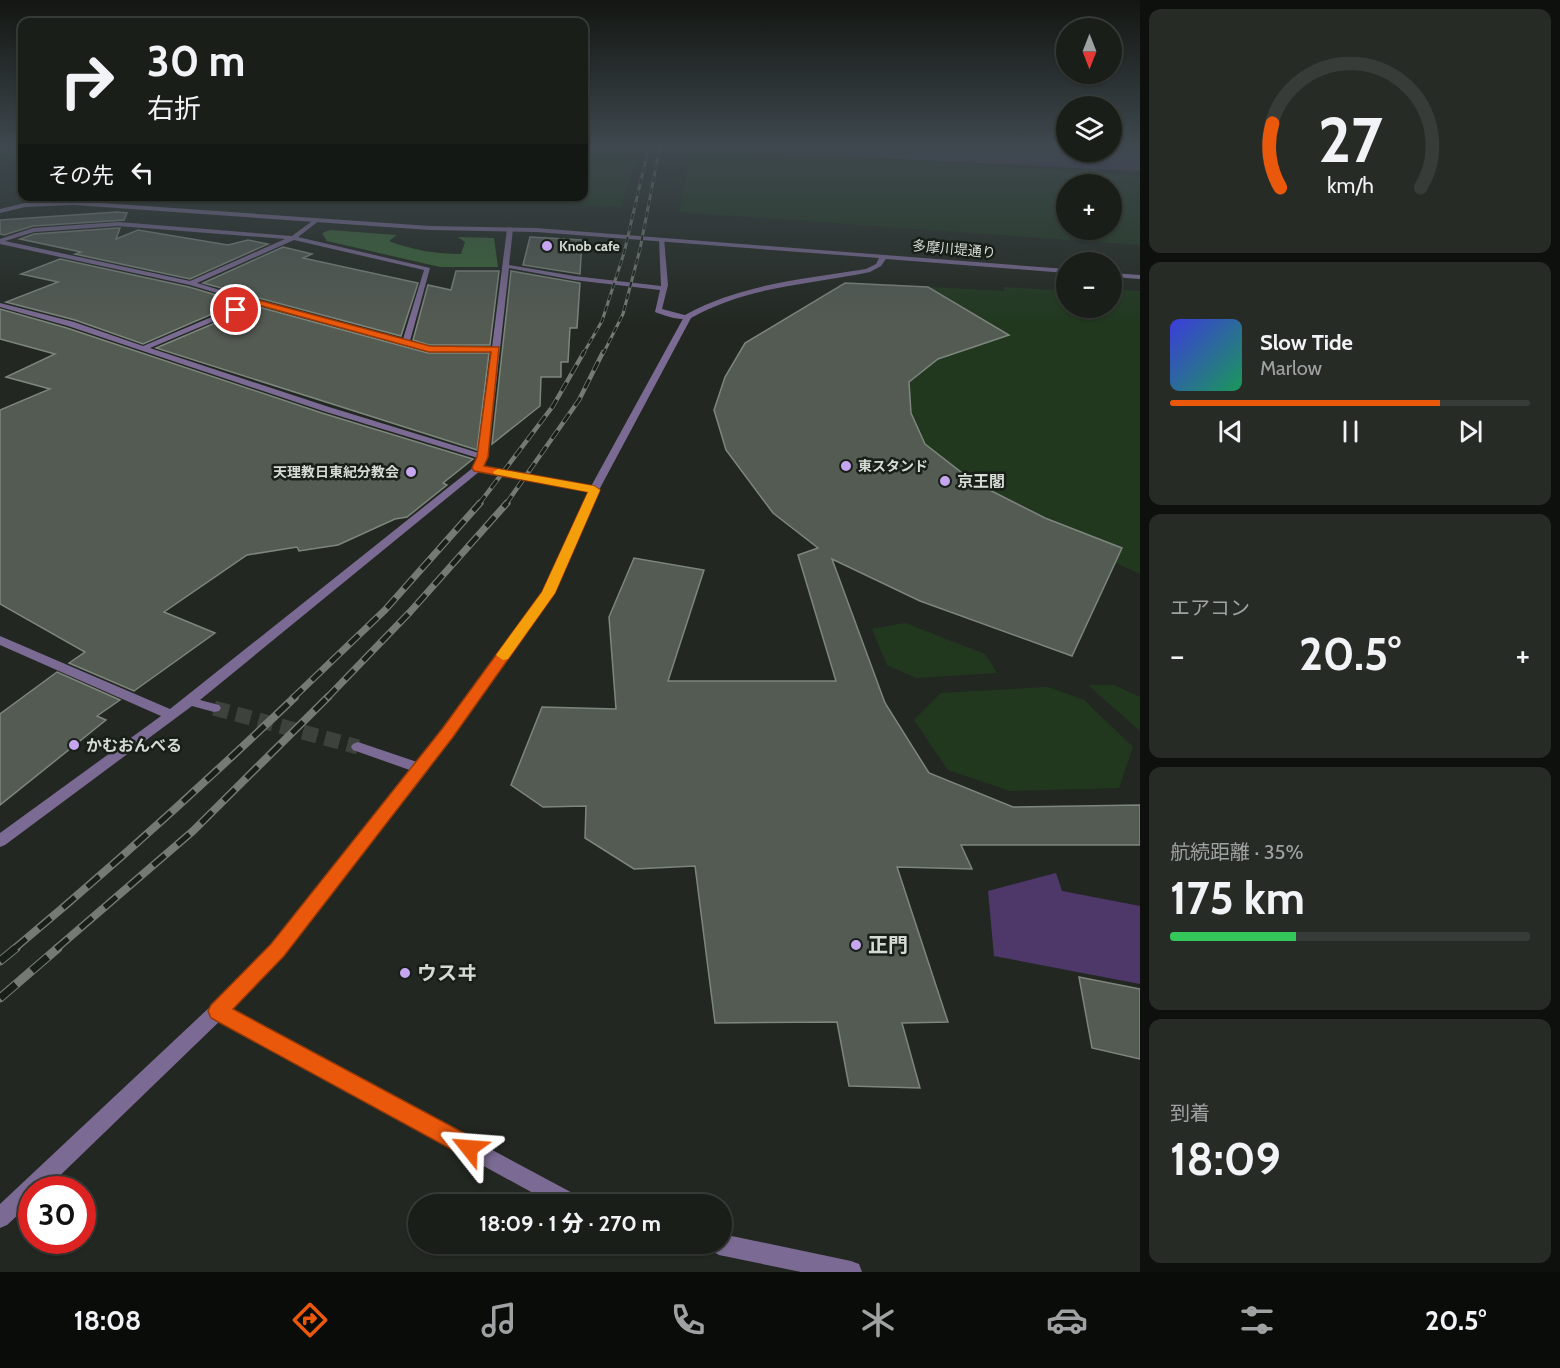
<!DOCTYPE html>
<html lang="ja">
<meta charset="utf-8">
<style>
body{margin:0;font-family:Cabin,"Noto Sans JP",sans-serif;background:#272b26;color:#f1f3f6;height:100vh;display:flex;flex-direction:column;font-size:22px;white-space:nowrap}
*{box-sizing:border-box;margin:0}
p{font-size:20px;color:#9fa2a2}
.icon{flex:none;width:33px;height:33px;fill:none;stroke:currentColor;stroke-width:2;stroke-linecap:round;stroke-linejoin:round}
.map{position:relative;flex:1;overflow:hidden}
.sheet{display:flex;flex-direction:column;gap:9px;padding:9px;background:#0e100e;width:420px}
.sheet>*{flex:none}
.top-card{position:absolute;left:18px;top:18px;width:570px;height:183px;border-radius:12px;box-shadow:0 2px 4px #0004,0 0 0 2px #383c38;background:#1a1e19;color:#f1f3f6;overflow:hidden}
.needle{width:39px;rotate:180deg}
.buttons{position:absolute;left:1056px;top:18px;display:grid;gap:12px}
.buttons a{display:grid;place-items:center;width:66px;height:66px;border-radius:50%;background:#1a1e19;box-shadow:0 2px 4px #0004,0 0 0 2px #383c38;font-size:30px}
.speed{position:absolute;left:18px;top:1176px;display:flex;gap:12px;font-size:30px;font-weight:700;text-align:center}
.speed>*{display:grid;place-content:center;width:78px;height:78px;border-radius:50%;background:#1a1e19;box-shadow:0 2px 4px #0004,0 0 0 2px #383c38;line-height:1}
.speed .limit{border:9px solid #d22;background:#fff;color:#111}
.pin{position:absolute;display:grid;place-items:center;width:51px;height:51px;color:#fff;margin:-26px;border:3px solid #fff;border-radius:50%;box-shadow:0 2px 6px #0007}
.me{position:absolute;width:66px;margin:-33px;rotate:298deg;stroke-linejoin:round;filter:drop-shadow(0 0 4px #0008)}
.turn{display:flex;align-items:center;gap:21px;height:126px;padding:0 30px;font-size:27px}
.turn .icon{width:78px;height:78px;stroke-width:2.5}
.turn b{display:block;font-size:42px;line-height:51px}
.then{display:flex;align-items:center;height:57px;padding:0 30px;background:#0003;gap:12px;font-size:22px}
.big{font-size:45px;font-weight:800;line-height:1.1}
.sheet .widget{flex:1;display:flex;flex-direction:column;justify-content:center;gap:9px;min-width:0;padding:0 21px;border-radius:12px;background:#272b26}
.sheet .dial{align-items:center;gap:0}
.dial svg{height:156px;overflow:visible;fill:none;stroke:#383c38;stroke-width:7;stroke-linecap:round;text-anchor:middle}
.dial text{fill:#f1f3f6;stroke:none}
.song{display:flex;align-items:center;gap:18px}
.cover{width:72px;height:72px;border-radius:9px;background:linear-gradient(135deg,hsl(240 70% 55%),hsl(150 70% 35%))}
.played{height:6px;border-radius:3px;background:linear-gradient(90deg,#ea580c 75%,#383c38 75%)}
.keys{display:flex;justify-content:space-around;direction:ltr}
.heat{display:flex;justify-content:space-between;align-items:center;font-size:33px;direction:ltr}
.charge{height:9px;border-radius:4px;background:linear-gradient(90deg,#34c759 35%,#383c38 0)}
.trip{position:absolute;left:408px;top:1194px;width:324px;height:60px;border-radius:30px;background:#1a1e19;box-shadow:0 2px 4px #0004,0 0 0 2px #383c38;font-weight:800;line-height:60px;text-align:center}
.menu{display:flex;height:96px;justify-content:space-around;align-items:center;background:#0a0c0a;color:#9fa2a2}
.menu .icon{width:42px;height:42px}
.menu .selected{color:#ea580c}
.menu b{font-size:27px;color:#f1f3f6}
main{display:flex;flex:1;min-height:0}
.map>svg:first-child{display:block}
.green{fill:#21381f;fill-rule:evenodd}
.forest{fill:#3b6538}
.water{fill:#4e3869}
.building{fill:#545b53;stroke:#7d867d;stroke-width:1.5}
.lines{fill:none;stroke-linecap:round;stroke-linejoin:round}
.minor-tunnel{stroke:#3d433c;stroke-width:15;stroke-dasharray:15 8;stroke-linecap:butt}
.minor{fill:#7b6a93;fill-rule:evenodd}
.tertiary{fill:#7b6a93;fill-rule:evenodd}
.rail-far4-casing{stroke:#757a74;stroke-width:3}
.rail-far3-casing{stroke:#757a74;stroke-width:4.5}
.rail-far2-casing{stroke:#757a74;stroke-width:7}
.rail-far1-casing{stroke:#757a74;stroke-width:8}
.rail-casing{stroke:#757a74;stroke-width:9}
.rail-far4{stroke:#181f18;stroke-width:2;stroke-dasharray:6;stroke-linecap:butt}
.rail-far3{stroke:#181f18;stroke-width:3;stroke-dasharray:10;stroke-linecap:butt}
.rail-far2{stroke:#181f18;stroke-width:4.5;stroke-dasharray:13;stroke-linecap:butt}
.rail-far1{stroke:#181f18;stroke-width:5;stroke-dasharray:16;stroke-linecap:butt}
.rail{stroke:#181f18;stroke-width:7;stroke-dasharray:21;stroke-linecap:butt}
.route{fill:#ea580c;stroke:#983908;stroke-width:1.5}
.slow{fill:#f59e0b}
.poi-dot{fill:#c6a6f0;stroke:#181f18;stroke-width:2}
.labels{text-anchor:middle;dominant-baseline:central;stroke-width:5;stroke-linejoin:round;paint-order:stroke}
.far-poi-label{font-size:14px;font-weight:bold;fill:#d6dad5;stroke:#181f18;text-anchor:start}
.far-street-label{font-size:14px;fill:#d6dad5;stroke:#181f18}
.poi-label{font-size:16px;font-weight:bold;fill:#d6dad5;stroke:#181f18;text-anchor:start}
.near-poi-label{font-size:20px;font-weight:bold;fill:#d6dad5;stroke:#181f18;text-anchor:start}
</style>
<main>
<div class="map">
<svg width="1140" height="1272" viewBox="0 0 1140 1272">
<rect width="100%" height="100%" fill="#222821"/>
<g class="green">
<polygon points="0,146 22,146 22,162 0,160"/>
<polygon points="584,146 640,147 621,207 459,197 584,196"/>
<path d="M691 151 845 156 1140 176V245L679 212ZM1112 184V230H1066V184Z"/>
<polygon points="928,287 1005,291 1003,287 1066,291 1066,308 1112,308 1112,289 1140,291 1140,574 1094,553 1081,589 1100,595 1072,656 920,601 832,559 773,513 726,450 714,410 725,377 745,343"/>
<polygon points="905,623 985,654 997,673 916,678 887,665 872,629"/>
<polygon points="1088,685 1114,685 1140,697 1140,731"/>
<polygon points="1048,687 1084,700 1133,747 1119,788 1010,791 948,770 914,720 941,693"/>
</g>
<path class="forest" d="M330 230 397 235 389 241C412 250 436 254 461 254L465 242 458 237 494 238 498 267H440L327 241 322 233Z"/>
<g class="water">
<polygon points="647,146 1066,146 1066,152 1112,152 1112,146 1140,146 1140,171"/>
<polygon points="1056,873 1062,891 1140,906 1140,984 994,956 988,891"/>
</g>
<g class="building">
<polygon points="117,212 127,213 124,220 33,226 4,235 0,234 0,220"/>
<polygon points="118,228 120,228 116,239 138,230 228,245 248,240 268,244 190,279 75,254 81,252 20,239 34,234"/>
<polygon points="530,237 582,240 580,274 523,265"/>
<polygon points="283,247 312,254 303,258 418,283 401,336 203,283"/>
<polygon points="60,259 189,287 240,302 143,344 75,320 6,302 58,282 21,274"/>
<polygon points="456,271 499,271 490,345 429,345 413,340 428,285 451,290"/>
<polygon points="511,271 580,283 577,328 570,328 568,362 561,362 561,377 541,377 540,406 492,444"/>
<polygon points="845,283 928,287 1009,335 938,359 909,382 911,413 925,444 974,482 1045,518 1122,548 1072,656 920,601 832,559 885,703 929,773 1013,807 1140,805 1140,845 961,845 972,869 897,867 948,1022 902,1023 920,1088 849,1086 837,1022 715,1023 695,866 634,869 585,838 586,806 543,807 511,785 542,707 616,709 609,617 634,558 704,570 668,681 836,681 798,555 818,548 773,513 726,450 714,410 725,377 745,343"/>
<polygon points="255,306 428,353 489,353 477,450 156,348"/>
<polygon points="0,309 67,328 322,413 473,459 443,483 447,485 407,517 395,519 338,545 299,551 297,547 247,555 164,612 215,633 134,691 69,663 85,652 0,604 0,410 50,389 6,377 55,354 0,339"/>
<polygon points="57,672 120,700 97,716 106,720 0,805 0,714"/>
<polygon points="1079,977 1140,989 1140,1059 1092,1048"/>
</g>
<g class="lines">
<polyline class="minor-tunnel" points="214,708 358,747"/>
<g class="minor">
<path d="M315 219 320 220 298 237 430 268 410 341 429 347H492L507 229 510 227 513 229 509 265 574 276 661 286 659 239 664 238 668 285 662 309 692 317C681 322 666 316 655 312L660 290 574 280 509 268 488 457 484 466 594 487 597 488V492L480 471 200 700 219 705 221 708 219 711 214 712 192 706 5 845 0 847V833L161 716 0 645V636L170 709 474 467 478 458 323 411 68 326 0 307V303L74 322 143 346 247 302 190 285 0 244V239L33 228 118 222 292 236ZM118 226 285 239 190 281 5 241 34 232ZM294 240 424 270 403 339 256 301 197 283ZM255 304 429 351H492L479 453 329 407 150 348Z"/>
<polygon points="358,742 426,765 428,769 426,773 421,774 353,750 351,747 353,744"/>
<polygon points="218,1003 580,1197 583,1204 553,1204 212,1017 209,1011 212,1005"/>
<polygon points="722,1234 851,1261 859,1264 862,1272 801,1272 719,1255 712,1251 708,1244 722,1244"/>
</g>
<g class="tertiary">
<path d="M74 201 430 226 536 228 1066 269V273L886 259 881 266 870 272C808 285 747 286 691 318L599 490 554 593 426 773 283 955 224 1017 45 1190H32V1202L7 1225 0 1228V1204L212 1005 271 945 416 765 542 593 589 490 685 315C741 284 804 279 866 269L876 264 879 258 536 232 430 230 74 205 25 207 0 213V209L25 203Z"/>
<polygon points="1112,273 1140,275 1140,279 1112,277"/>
</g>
<defs>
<g id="rail-far4">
<polyline points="583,354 602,321 624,253 649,146"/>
<polyline points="603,354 623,314 640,249 660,146"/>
</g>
<g id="rail-far3">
<polyline points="479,504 553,406 584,352"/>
<polyline points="506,504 579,400 603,352"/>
</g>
<g id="rail-far2">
<polyline points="293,698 385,610 480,503"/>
<polyline points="327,698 410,612 507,503"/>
</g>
<g id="rail-far1">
<path d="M14 949C111 868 204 784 295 697"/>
<polyline points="56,949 193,831 328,697"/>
</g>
<g id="rail">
<polyline points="0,961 16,948"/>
<polyline points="0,998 58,948"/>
</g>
</defs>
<use href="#rail-far4" class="rail-far4-casing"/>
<use href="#rail-far3" class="rail-far3-casing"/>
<use href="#rail-far2" class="rail-far2-casing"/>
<use href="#rail-far1" class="rail-far1-casing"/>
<use href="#rail" class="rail-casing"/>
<use href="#rail-far4" class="rail-far4"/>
<use href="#rail-far3" class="rail-far3"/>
<use href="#rail-far2" class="rail-far2"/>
<use href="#rail-far1" class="rail-far1"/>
<use href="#rail" class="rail"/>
</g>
<linearGradient id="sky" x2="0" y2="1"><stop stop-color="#131612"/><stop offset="0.45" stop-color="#3e484e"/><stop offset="1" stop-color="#3e484e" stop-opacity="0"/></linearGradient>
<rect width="1140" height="324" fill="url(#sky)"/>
<polygon class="route" points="254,299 430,346 499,347 488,457 484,466 594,486 600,490 555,593 453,737 284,956 233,1009 477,1140 480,1148 477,1156 469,1159 211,1018 208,1011 211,1005 271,944 442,729 542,592 588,492 474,471 472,468 477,457 491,352 429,352 255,304 236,312 231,310"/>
<polygon class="slow" points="498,469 594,486 600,490 555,593 508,659 503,660 496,655 542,592 588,492 494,474 493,472"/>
<g class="poi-dot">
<circle cx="547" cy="246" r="6"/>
<circle cx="846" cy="466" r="6"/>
<circle cx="411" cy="472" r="6"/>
<circle cx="945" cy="481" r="6"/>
<circle cx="74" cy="745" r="6"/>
<circle cx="856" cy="945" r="6"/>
<circle cx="405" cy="973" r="6"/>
</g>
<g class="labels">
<g class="far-poi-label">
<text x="559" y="246">Knob cafe</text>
<text x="858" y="466">東スタンド</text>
<text x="399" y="472" text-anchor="end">天理教日東紀分教会</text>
</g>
<g class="far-street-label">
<text transform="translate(954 249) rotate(5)">多摩川堤通り</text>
</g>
<g class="poi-label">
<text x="957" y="481">京王閣</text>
<text x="86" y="745">かむおんべる</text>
</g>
<g class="near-poi-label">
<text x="868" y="945">正門</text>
<text x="417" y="973">ウスヰ</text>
</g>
</g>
</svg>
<div class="buttons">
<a><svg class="needle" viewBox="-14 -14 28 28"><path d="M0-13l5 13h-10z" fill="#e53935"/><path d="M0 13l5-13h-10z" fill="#9fa2a2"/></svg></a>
<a><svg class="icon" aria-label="layers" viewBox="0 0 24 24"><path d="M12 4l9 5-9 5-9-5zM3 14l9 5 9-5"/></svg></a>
<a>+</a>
<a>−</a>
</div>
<div class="speed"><div class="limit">30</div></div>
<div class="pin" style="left:236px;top:310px;background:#d93025"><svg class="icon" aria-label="arrive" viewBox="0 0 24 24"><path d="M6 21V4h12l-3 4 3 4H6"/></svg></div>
<svg class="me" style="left:469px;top:1148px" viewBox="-20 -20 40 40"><path d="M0-17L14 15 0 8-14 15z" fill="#ea580c" stroke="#fff" stroke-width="4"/></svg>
<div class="trip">18:09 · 1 分 · 270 m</div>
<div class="top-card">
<div class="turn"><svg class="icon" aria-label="right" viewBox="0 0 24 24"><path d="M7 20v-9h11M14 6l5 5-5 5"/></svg><div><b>30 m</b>右折</div></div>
<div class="then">その先<svg class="icon" aria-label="left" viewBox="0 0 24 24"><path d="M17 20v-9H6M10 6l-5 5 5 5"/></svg></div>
</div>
</div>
<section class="sheet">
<div class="widget dial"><svg viewBox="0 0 100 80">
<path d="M14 69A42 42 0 1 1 86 69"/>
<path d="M14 69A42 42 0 0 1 10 36" stroke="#ea580c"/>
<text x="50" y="56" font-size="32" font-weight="700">27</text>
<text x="50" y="72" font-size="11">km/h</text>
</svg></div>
<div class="widget">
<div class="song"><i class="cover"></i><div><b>Slow Tide</b><p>Marlow</p></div></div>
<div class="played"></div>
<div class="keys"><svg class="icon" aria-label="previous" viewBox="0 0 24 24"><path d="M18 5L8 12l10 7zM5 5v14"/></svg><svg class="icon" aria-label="pause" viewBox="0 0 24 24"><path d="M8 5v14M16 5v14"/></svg><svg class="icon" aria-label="next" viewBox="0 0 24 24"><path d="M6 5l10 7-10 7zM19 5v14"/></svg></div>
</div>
<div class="widget"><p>エアコン</p>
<div class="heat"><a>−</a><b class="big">20.5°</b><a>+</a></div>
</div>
<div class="widget"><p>航続距離 · 35%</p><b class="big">175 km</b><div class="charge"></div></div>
<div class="widget"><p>到着</p><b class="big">18:09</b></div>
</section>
</main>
<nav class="menu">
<b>18:08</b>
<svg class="icon selected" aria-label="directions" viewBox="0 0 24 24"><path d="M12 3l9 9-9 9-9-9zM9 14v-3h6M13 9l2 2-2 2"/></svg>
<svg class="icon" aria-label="music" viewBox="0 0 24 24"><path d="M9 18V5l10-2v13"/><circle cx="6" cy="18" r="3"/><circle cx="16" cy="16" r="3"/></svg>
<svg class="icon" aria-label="phone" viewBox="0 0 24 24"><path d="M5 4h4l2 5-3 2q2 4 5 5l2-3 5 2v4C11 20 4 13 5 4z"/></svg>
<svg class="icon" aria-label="climate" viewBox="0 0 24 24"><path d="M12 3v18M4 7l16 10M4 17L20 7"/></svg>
<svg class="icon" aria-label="car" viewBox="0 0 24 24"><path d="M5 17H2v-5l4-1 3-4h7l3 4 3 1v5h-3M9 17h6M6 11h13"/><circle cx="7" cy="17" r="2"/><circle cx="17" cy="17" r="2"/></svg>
<svg class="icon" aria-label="filters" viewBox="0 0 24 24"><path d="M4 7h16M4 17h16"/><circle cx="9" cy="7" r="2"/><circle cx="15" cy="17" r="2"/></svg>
<b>20.5°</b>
</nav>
